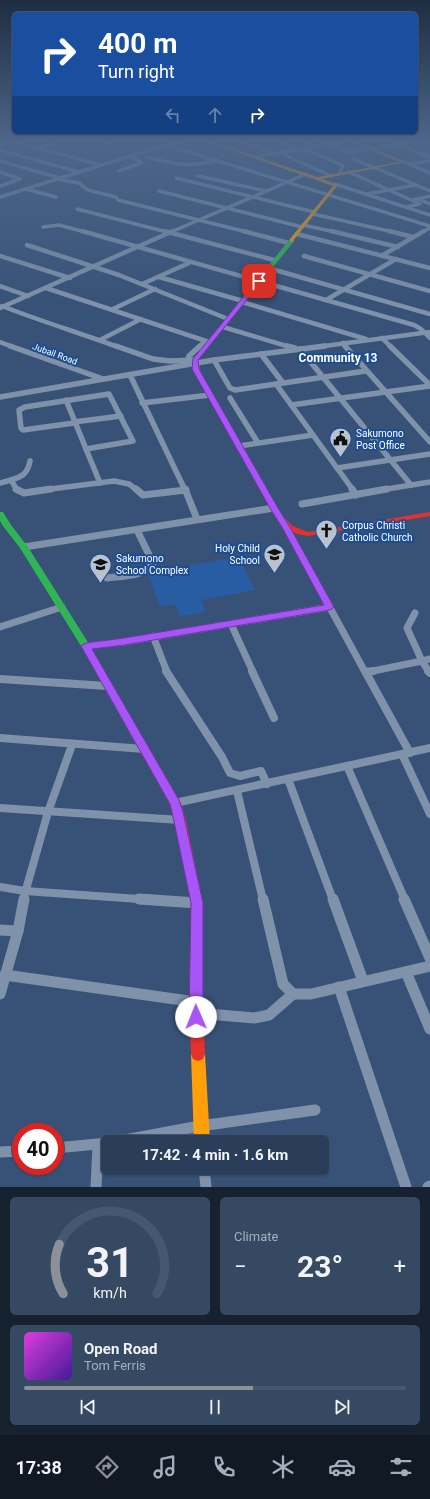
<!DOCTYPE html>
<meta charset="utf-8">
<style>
body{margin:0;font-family:Roboto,sans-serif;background:#364962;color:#f1f3f6;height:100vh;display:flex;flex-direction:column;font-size:15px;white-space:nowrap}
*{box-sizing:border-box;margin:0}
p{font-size:13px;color:#a5aeba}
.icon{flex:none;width:22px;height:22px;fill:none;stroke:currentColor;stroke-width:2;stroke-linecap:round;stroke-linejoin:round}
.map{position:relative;height:1187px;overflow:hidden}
.sheet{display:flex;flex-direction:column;gap:10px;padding:10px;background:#172231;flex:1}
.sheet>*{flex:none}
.banner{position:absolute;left:12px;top:12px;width:406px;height:122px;border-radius:6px;box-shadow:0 1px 3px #0004,0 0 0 1px #46576f;background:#1a4fa0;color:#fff;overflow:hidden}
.speed{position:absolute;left:12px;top:1123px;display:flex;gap:8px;font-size:20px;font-weight:700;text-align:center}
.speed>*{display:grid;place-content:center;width:52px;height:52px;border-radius:50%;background:#2a3e59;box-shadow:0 1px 3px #0004,0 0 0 1px #46576f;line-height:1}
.speed .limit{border:6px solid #d22;background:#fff;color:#111}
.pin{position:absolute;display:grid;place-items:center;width:34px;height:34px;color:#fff;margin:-17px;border-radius:8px;box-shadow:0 2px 6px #0006}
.me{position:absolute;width:44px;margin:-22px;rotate:359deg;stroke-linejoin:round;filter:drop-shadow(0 0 3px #0008)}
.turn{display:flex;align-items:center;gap:14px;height:84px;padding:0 20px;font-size:18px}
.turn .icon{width:52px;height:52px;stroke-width:2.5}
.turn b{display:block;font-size:28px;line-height:34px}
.lanes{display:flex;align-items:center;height:38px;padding:0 20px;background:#0003;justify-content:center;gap:20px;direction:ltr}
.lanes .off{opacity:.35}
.big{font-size:30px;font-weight:700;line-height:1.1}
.sheet .tile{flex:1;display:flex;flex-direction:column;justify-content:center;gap:6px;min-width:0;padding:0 14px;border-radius:6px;background:#364962}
.sheet .dial{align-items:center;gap:0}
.dial svg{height:104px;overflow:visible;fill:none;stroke:#46576f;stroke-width:7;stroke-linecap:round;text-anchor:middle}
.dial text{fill:#f1f3f6;stroke:none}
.song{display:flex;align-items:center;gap:12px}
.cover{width:48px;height:48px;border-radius:6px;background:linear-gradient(135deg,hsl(300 70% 55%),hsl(260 70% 35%))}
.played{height:4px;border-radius:2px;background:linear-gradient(90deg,#8c9099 60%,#46576f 60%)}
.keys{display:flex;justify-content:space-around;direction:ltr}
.heat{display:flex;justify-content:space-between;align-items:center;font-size:22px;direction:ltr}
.sheet .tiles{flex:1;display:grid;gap:10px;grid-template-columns:1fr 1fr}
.tile:last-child{grid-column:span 2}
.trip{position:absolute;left:101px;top:1135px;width:228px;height:40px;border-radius:6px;background:#2a3e59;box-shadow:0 1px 3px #0004,0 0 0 1px #46576f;font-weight:700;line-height:40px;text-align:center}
.menu{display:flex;height:64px;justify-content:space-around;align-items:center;background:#111924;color:#a5aeba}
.menu .icon{width:28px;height:28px}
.menu .current{color:#8c9099}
.menu b{font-size:18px;color:#f1f3f6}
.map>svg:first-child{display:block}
.green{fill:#285da4}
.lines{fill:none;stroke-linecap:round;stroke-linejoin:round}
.street-far5{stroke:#7f92aa;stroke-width:3.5}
.street-far4{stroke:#7f92aa;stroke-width:4.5}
.street-far3{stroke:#7f92aa;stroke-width:5.5}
.street-far2{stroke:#7f92aa;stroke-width:7}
.street-far1{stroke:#7f92aa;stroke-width:8}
.street{stroke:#7f92aa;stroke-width:11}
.fast{fill:#30b455;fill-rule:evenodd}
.slow{fill:#ff9f0a;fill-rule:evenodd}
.jam{fill:#e5322d;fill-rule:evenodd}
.route{fill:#a855f7;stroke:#6d37a1}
.labels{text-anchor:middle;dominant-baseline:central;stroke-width:4;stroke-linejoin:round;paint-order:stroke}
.far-street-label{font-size:9px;fill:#fff;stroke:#1d4d92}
.poi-label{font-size:10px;fill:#fff;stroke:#1d4d92;text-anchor:start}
.far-district-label{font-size:12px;font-weight:bold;fill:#fff;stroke:#1d4d92}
</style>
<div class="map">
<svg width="430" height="1187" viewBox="0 0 430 1187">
<rect width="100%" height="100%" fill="#385277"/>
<g class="green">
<polygon points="55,141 99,141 105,145 77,152 63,148 70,145"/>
<polygon points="239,557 255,590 201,600 206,612 180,616 175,604 160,607 148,573"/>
</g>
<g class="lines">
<g class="street-far5">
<polyline points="13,141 100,165"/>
<polyline points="241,141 272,154"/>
<polyline points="279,141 298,150"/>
<polyline points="302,141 315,147"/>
<polyline points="318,141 352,153 365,147"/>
<polyline points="389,141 430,157"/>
<polyline points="107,143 117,141"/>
<polyline points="398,144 416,141"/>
<polyline points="166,145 430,226"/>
<polyline points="0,146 14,141"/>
<polyline points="38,148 58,143"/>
<polyline points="304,149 342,165 343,166 339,174"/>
<polyline points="371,149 399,145"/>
<polyline points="0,150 79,172"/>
<polyline points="280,153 331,176"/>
<polyline points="127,157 166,145 189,141"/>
<path d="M147 157C173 164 190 168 217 160"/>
<polyline points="255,157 349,141"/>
<polyline points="354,159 430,191"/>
<polyline points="0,161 60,178"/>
<polyline points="404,162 430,173"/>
<polyline points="411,164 430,161"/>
<polyline points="0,172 20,179 0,186"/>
<polyline points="349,172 420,204 406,207"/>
<polyline points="198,176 266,191"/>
<polyline points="176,178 314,212"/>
<polyline points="56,179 79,183 88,190 116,197 118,200 247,232"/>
<polyline points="335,184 430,215"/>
<polyline points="26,189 56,197"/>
<polyline points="159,191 302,227"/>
<polyline points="367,194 416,185"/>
<polyline points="0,197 127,157 136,159 141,163 119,171"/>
<polyline points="418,199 430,204"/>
<polyline points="413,200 430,196"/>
<polyline points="77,209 167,232"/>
<polyline points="313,214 393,232"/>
<polyline points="303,225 335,232"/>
<polyline points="43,227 59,225 85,232"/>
<polyline points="171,232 306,174"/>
<polyline points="422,232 430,228"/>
</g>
<g class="street-far4">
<polyline points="82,231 414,325 421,329 430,338"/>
<polyline points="164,231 274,260"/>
<polyline points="243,231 289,243"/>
<polyline points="331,231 398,247"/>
<polyline points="389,231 413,237"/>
<polyline points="297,234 430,268"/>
<polyline points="27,245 119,275 228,319"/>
<polyline points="383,255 424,231"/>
<polyline points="0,256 70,278"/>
<polyline points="304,256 430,291"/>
<polyline points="268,268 430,314"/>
<polyline points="159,277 243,301"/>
<polyline points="142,284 189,263"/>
<polyline points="0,286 28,296"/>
<polyline points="46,288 209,342"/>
<polyline points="326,300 396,259"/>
<polyline points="242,302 366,339"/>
<path d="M2 306C40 321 80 333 118 347"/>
<polyline points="0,308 173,231"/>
<polyline points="113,309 155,289"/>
<polyline points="223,327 290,347"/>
<polyline points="382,338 391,347"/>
<polyline points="100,340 141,319"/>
<polyline points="0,342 13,347"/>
<polyline points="343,343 346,347"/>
<polyline points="199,347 205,341"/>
<polyline points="317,347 430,332"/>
</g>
<g class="street-far3">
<polyline points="10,346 103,379"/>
<polyline points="116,346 153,359 170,361 195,360"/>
<polyline points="287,346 295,348"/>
<polyline points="345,346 430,442"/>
<polyline points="390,346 430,385"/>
<polyline points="300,349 411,485"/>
<polyline points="261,354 283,383"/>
<polyline points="188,360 189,356 200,346"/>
<polyline points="214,360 230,388 235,390 366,371"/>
<polyline points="130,375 185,490"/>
<polyline points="276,384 353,490"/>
<polyline points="0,397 214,360 325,346"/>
<polyline points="230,398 258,443"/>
<polyline points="66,400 100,483"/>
<polyline points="142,403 210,395"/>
<polyline points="291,405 430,386"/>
<polyline points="74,422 121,416"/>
<polyline points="74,423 23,430 21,428 19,410 25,407 109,394 133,441 86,449"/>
<polyline points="239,446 313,435"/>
<polyline points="337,468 430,454"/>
<path d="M11 480C22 477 28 473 30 461"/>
<polyline points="0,483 11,480 17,490"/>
<polyline points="43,490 114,481 129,484 137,490"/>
<polyline points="182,490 186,490"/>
<polyline points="381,490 430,482"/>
</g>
<g class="street-far2">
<polyline points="16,489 24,493 51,489"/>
<polyline points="136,489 143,495 186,490"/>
<polyline points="185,489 197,519"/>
<polyline points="352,489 356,495"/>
<polyline points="302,504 387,489"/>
<polyline points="287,529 365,672"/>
<polyline points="24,547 274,508"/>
<path d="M107 578C122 576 144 577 153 563L137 530"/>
<polyline points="415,613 407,628 422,661 430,659"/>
<polyline points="231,624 253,672"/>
<polyline points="0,627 62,607"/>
<polyline points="153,636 167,672"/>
<polyline points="86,646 124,642 330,607"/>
<polyline points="368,672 422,661 429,672"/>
</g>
<g class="street-far1">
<polyline points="166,671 222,757 230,773 240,776 261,771 267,784"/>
<polyline points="252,671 274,718"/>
<polyline points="365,671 410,753"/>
<polyline points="428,671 430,673"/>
<polyline points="366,672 373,671"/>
<polyline points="0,679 107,686"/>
<polyline points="0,738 144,749"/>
<polyline points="402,754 430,814"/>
<polyline points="347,766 405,900"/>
<polyline points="288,779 333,900"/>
<polyline points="237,791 263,900"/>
<polyline points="175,803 430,748"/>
<polyline points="0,808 180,820"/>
<polyline points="0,887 25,891 153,900"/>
<polyline points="23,900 48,812 72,745"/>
</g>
<g class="street">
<polyline points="139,899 197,903"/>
<polyline points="263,899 283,984 293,994 311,994 430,966"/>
<polyline points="333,899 363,981"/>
<polyline points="404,899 430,958"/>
<polyline points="0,930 18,931"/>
<polyline points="406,972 430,1029"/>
<polyline points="5,975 196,1002 208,1014 254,1018 269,1015 293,994"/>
<polyline points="339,987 406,1187"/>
<polyline points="0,994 18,931 24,899"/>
<polyline points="114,1142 200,1126 315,1110"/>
<polyline points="55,1148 108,1143"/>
<polyline points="0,1152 21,1151"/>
<polyline points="204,1168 206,1187"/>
<polyline points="96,1187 98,1145"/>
<polyline points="428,1187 430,1186"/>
</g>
<g class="fast">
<polygon points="290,239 295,240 198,360 201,374 215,398 214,399 210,399 195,374 192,360"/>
<polygon points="0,512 3,512 11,525 28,547 89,644 148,747 147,750 143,751 139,750 81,646 20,548 3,526 0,521"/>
</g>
<g class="slow">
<polygon points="205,141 212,141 317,177 399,162 349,141 355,141 406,162 322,179 338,185 292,242 290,241 290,239 333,186"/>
<polygon points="198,1047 203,1049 205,1054 210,1142 194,1142 191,1054 193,1049"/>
</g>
<g class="jam">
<path d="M212 396 215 398 281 514 293 526 308 532 430 512V516L308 536C292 534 282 528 273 514L209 398Z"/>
<polygon points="143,743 147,744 181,803 186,820 203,903 203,1002 205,1054 203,1059 198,1061 193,1059 191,1054 189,1002 191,903 174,820 169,803 138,747 139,744"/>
</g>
</g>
<linearGradient id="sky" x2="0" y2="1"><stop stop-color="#1f2d41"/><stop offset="0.46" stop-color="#4d668a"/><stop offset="1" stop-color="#4d668a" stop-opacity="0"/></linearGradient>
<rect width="430" height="307" fill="url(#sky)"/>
<polygon class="route" points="257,280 262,281 198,360 199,369 278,508 291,529 334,607 330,610 124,645 92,649 179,800 183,812 203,903 203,1017 201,1022 196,1024 191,1022 189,1017 191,903 172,812 170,804 81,646 86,643 124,638 324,605 283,529 270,508 192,369 193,359"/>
<defs>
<symbol id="civic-pin" viewBox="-11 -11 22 30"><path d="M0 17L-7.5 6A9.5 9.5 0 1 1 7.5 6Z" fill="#b9c2cf" stroke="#1d4d92"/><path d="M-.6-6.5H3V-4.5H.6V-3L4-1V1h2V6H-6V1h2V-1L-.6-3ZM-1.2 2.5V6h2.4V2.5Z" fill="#111"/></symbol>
<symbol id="church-pin" viewBox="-11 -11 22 30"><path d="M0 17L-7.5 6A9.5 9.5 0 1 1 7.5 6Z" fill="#b9c2cf" stroke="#1d4d92"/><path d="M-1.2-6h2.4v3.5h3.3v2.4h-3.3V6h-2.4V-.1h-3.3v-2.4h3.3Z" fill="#111"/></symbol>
<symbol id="school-pin" viewBox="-11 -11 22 30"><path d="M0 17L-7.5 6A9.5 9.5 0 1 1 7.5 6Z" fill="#b9c2cf" stroke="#1d4d92"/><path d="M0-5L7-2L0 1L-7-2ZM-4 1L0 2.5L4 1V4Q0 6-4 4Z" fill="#111"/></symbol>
</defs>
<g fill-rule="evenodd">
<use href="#civic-pin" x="328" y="426" width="25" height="34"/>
<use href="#church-pin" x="314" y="518" width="25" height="34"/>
<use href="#school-pin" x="262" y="542" width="25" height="34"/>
<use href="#school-pin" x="88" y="552" width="25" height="34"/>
</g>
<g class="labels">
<g class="far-street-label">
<text transform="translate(55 354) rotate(20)">Jubail Road</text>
</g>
<g class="poi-label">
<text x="356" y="433">Sakumono<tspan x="356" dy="12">Post Office</tspan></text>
<text x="342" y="525">Corpus Christi<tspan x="342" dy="12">Catholic Church</tspan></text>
<text x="260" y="548" text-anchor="end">Holy Child<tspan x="260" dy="12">School</tspan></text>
<text x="116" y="558">Sakumono<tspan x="116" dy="12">School Complex</tspan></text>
</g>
<g class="far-district-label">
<text x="338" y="358">Community 13</text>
</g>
</g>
</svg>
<div class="speed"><div class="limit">40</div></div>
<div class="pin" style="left:259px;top:281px;background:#d93025"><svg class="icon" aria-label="arrive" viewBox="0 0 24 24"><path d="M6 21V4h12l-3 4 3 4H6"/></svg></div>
<svg class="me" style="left:196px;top:1017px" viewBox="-20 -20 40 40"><circle r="19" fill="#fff"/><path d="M0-13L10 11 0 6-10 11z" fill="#a855f7"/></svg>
<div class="trip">17:42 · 4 min · 1.6 km</div>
<div class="banner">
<div class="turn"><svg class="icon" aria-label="right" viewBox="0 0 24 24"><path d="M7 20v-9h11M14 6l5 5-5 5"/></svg><div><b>400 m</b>Turn right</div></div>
<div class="lanes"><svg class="icon off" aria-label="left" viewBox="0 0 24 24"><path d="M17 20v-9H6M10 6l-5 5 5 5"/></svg><svg class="icon off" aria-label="ahead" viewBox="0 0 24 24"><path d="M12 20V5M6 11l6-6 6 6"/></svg><svg class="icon" aria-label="right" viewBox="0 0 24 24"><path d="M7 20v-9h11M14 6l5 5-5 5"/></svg></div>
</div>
</div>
<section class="sheet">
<div class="tiles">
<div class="tile dial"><svg viewBox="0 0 100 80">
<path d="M14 69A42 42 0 1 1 86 69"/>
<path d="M14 69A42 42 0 0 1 11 31" stroke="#8c9099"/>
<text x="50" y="56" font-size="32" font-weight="700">31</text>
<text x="50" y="72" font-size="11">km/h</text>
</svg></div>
<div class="tile"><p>Climate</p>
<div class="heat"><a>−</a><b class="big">23°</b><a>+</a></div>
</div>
<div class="tile">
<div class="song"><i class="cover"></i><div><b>Open Road</b><p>Tom Ferris</p></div></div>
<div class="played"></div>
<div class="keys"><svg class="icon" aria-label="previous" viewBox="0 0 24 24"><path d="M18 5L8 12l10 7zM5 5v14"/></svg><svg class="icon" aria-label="pause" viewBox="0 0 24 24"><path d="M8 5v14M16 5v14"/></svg><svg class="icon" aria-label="next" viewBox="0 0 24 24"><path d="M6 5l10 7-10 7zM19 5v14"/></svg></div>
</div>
</div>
</section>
<nav class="menu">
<b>17:38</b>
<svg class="icon current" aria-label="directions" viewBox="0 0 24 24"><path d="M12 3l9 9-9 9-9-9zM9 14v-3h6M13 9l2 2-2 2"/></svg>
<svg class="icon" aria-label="music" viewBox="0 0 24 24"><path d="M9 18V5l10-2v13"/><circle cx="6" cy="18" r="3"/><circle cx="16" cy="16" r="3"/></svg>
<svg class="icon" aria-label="phone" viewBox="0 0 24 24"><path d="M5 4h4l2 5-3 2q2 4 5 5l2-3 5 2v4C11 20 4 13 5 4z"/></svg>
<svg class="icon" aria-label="climate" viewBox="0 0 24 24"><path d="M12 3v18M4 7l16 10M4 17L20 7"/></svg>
<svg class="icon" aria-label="car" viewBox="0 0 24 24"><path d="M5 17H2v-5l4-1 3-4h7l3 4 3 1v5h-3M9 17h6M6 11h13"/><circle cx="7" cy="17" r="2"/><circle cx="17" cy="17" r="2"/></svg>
<svg class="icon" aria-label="filters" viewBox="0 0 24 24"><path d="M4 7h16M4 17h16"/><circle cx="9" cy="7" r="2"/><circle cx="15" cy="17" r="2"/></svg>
</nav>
